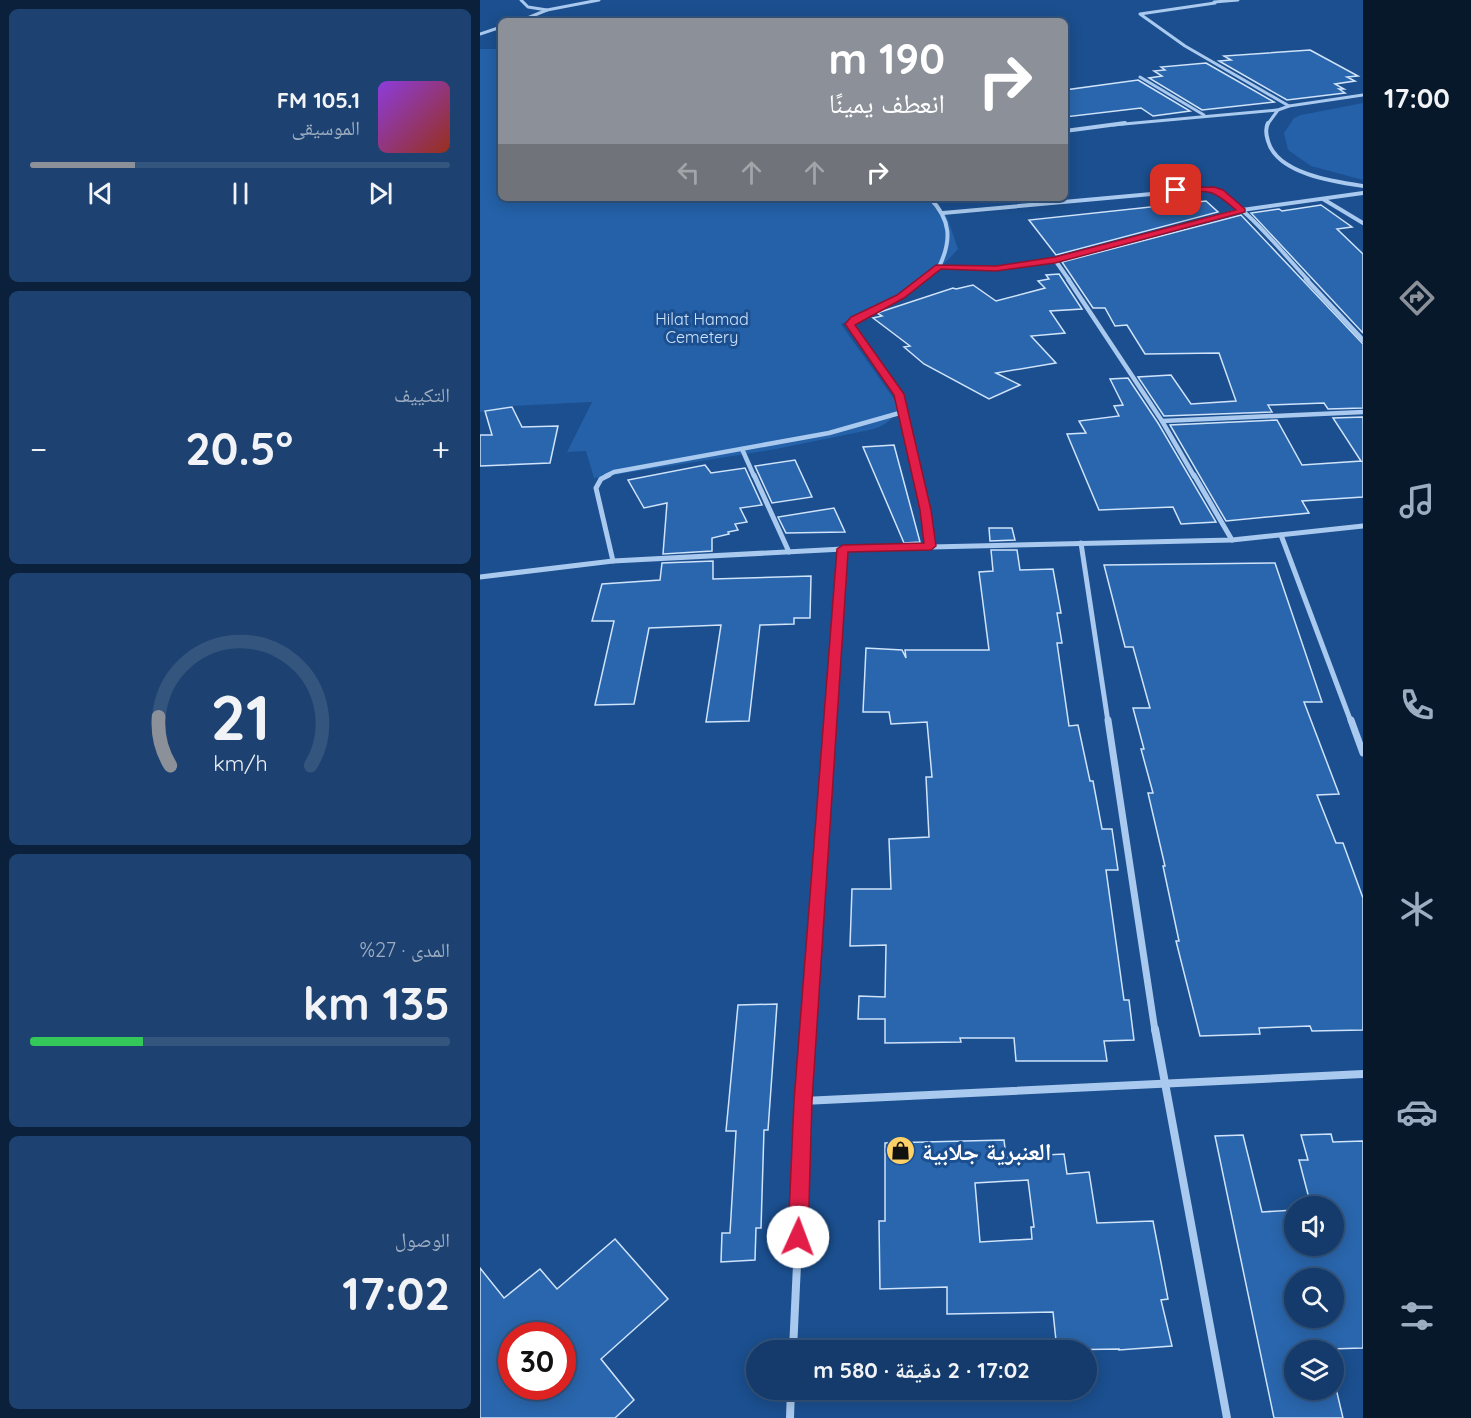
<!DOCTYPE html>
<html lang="ar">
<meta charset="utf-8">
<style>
body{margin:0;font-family:Quicksand,"Noto Naskh Arabic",sans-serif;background:#1d4271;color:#f1f3f6;direction:rtl;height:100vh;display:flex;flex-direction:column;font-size:22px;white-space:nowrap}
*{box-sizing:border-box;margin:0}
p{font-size:20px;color:#9dadc1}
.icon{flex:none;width:33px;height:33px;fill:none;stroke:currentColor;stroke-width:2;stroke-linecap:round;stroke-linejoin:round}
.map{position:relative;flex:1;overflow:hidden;direction:ltr}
.drawer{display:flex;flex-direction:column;gap:9px;padding:9px;background:#0b203b;width:480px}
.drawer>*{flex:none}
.banner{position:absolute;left:18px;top:18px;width:570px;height:183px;border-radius:9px;box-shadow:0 3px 15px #0003,0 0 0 2px #33557e;direction:rtl;background:#8c9099;color:#fff;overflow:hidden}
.tools{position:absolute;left:804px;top:1196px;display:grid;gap:12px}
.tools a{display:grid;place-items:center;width:60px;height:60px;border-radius:50%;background:#143b6b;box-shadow:0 3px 15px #0003,0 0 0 2px #33557e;font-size:30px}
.speed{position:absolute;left:18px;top:1322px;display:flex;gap:12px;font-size:30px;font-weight:700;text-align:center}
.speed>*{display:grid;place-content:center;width:78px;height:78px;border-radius:50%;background:#143b6b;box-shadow:0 3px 15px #0003,0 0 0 2px #33557e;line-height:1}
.speed .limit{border:9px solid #d22;background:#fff;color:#111}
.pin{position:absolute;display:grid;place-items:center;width:51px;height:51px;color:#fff;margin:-26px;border-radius:12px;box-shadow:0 3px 9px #0006}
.me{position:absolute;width:66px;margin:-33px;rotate:2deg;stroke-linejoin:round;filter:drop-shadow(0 0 4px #0008)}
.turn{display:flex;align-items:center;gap:21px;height:126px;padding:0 24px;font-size:27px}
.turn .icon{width:78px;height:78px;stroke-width:2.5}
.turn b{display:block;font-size:42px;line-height:51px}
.lanes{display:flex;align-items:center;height:57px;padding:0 24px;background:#0003;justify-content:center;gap:30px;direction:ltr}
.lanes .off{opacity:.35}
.big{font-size:45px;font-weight:700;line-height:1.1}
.drawer .tile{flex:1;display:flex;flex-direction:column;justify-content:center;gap:9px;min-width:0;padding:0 21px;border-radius:9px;background:#1d4271}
.drawer .dial{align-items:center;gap:0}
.dial svg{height:156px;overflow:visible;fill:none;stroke:#33557e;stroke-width:7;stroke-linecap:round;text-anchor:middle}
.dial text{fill:#f1f3f6;stroke:none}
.song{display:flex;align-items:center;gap:18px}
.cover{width:72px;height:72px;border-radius:9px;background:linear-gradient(135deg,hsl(270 70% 55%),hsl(10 70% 35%))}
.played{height:6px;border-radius:3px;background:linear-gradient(90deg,#8c9099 25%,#33557e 25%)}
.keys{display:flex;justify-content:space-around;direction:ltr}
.heat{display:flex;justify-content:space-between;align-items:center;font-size:33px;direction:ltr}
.charge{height:9px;border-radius:4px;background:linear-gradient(90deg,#34c759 27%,#33557e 0)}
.trip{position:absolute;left:266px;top:1340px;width:351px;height:60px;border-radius:30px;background:#143b6b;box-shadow:0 3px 15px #0003,0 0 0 2px #33557e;font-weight:700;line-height:60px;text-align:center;direction:rtl}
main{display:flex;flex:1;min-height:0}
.dock{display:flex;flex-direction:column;width:108px;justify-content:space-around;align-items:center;background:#08182b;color:#9dadc1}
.dock .icon{width:42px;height:42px}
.dock .current{color:#8c9099}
.dock b{font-size:27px;color:#f1f3f6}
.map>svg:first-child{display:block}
.green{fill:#2461a8}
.building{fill:#2a66ad;stroke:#cfe3fa;stroke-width:1.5;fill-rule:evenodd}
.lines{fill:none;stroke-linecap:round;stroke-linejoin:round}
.street-far5{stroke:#a9c9ee;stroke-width:3}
.street-far4{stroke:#a9c9ee;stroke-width:4}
.street-far3{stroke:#a9c9ee;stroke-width:4.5}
.street-far2{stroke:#a9c9ee;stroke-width:5}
.street-far1{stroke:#a9c9ee;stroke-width:7}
.street{stroke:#a9c9ee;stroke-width:8}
.route{fill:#e11d48;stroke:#92132f;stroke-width:1.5}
.labels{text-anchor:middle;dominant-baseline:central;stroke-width:6;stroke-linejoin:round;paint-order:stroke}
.far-park-label{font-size:16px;fill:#cfe3fa;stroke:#1b4f8f}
.near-poi-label{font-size:24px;font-weight:bold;fill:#fff;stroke:#1b4f8f;text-anchor:start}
</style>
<main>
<nav class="dock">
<b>17:00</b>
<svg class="icon current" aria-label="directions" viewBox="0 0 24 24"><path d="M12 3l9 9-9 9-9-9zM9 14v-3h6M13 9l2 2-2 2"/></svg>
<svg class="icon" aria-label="music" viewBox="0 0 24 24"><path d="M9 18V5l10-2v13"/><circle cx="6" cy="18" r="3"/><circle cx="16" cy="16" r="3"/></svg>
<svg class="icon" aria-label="phone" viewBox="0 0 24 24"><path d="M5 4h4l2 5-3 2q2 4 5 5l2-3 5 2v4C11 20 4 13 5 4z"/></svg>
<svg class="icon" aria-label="climate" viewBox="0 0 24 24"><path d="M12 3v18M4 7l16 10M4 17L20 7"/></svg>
<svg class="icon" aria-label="car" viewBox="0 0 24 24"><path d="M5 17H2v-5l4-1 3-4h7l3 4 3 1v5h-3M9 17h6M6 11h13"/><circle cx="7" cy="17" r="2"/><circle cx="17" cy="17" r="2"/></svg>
<svg class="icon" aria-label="filters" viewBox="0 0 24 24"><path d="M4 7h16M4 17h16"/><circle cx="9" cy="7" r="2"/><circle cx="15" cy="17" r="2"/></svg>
</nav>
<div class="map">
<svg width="883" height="1418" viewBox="0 0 883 1418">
<rect width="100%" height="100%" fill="#1b4f8f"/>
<g class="green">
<path d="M0 49H21V198H449L467 217 478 249C442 290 410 303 361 324L419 406C413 420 407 424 394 429L296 449 114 478 106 451 87 452 112 402 31 406 0 412Z"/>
<polygon points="883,103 883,180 831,166 808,150 804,133 814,118 821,115"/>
</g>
<g class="building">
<polygon points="830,50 878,76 867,77 875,81 855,84 864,89 859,89 865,93 807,100 739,61 751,60 744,56"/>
<polygon points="726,63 794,102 722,110 669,78 682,76 674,71 685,70 681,67"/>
<polygon points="658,80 710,111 673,116 661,108 585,117 585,90"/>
<polygon points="726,201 738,212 576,255 549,220"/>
<polygon points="841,205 872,227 857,229 883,254 883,333 771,213 799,209 802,211"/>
<polygon points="761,215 883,344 883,408 848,409 844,403 788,405 792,412 684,416 658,377 691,375 711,404 756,401 739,353 665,354 647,325 635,326 625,308 613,308 582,262"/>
<polygon points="579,274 602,309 570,311 585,333 551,336 576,363 516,373 540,385 509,399 444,364 424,347 430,346 393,318 402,316 397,313 473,288 476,289 493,285 516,301 565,288 558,281 569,279 566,275"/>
<polygon points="648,378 678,423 736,522 701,524 693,507 619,510 587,434 606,433 599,421 639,416 634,406 643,405 630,379"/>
<polygon points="32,407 42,427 78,426 70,463 0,466 0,435 12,435 5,411"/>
<polygon points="883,417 883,497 822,501 829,513 746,521 690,425 797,420 822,465 881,461 853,418"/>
<polygon points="414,445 440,542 424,543 383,447"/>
<polygon points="315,460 332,497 292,503 275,466"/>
<polygon points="225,465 231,473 265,468 282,505 260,508 267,522 255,524 258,530 248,532 249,534 232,538 232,551 183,554 187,503 164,508 148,480"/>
<polygon points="354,508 365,532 306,533 298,517"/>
<polygon points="509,528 532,528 535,540 510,541"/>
<polygon points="511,550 537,550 540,570 573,569 581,613 577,613 582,643 577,643 589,726 598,725 610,781 613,781 622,829 632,829 638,870 626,870 644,1000 649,1000 654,1040 624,1041 627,1061 536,1061 534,1038 480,1038 481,1042 405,1043 405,1019 378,1019 379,996 405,997 406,945 370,946 372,889 411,889 409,839 449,837 446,777 452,777 447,722 411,724 409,712 383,712 386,648 422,650 426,658 425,650 509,650 499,572 513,571"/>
<polygon points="233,561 233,579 331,576 330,618 314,618 314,624 280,625 269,721 226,722 241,625 169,628 154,704 115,705 134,621 112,621 122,584 180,580 182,563"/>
<polygon points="795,563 842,702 824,702 859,794 837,795 856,843 863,843 883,898 883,1030 832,1031 830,1026 779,1028 780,1034 720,1036 696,941 699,941 683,866 685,866 668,793 673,793 661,749 664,749 653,708 670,708 653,647 645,647 624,565"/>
<polygon points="297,1004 288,1130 284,1130 281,1228 276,1228 275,1260 241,1262 242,1233 250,1233 256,1131 246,1131 258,1005"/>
<path d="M851 1134 853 1142 883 1141V1348L814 1350V1389H854V1380L863 1418H794L735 1136 763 1135 782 1212 814 1210V1245H854V1206H831L819 1160H828L821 1135ZM814 1278H854V1317H814Z"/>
<path d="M524 1140 526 1157 584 1154 587 1174 609 1172 617 1223 673 1221 688 1299 681 1300 692 1346 639 1350V1349L577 1350 573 1312 467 1314V1287L400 1289 399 1221H405V1143ZM548 1180 554 1227H551L552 1239 500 1242 495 1183Z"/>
<path d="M135 1239 188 1299 121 1359 154 1400 135 1418H0V1268L24 1298 60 1269 77 1289ZM32 1335H82V1386H32Z"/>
<polygon points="400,1389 424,1389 425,1400 400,1401"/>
</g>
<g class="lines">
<g class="street-far5">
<polyline points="41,0 48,7 67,10"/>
<polyline points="734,2 758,0"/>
<polyline points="735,3 660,14 705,46 809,106"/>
<polyline points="40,21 67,10 119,0"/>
<polyline points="0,34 21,27"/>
<polyline points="660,77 724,115"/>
<polyline points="633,125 797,110"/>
<polyline points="787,125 798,110 809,106 883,95"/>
</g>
<g class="street-far4">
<path d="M788 123C785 129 786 135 788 141 797 174 855 182 883 186"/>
<polyline points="585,131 645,123"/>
<path d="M450 198C471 220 472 240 459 267"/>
<polyline points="843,199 883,223"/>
<path d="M463 213 727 189C760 197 803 254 828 280"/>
<polyline points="575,260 589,280"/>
<polyline points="441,280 459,267 516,268 575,260 762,210 883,193"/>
</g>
<g class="street-far3">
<polyline points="588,279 682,421 714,476"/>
<polyline points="826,279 883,340"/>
<polyline points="682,421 883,412"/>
<polyline points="262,449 274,476"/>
<polyline points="126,476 134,472 349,433 423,412"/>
<polyline points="437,476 419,394 370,324 375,319 421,296 443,279"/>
</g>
<g class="street-far2">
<polyline points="129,475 121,479 116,488 133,561"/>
<polyline points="274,475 309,552"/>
<polyline points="437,475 451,546"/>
<polyline points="714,475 752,540"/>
<polyline points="801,535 871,722"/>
<polyline points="601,543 628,722"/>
<polyline points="0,577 133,561 363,549 752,540 883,526"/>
<polyline points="350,722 363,549"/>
</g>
<g class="street-far1">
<polyline points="628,720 675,1031"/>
<polyline points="871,720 883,753"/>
<polyline points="328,1031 351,720"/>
</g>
<g class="street">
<polyline points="675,1029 747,1418"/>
<polyline points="323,1101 883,1074"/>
<polyline points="313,1350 328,1029"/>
<polyline points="310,1418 311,1389"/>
</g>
</g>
<path class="route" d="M734 187 743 190 765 209V212L575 263 516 271 461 269 424 298 375 325 424 394 451 510 456 546 451 550 368 552 332 1101 328 1237 325 1243 318 1246 311 1243 308 1237 314 1101 357 549 363 545 444 543 440 510 414 395 365 324 371 317 417 295 456 265 516 266 575 257 756 210C730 187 730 191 696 192L692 190 696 188Z"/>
<defs>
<symbol id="shop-disc" viewBox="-11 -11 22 22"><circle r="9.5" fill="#ffd166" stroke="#1b4f8f"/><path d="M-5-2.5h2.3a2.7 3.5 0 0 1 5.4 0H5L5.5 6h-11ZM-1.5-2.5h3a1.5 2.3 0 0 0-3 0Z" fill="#111"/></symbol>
</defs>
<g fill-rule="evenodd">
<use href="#shop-disc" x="404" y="1134" width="33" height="33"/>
</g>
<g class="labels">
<g class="far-park-label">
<text x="222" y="319">Hilat Hamad<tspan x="222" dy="18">Cemetery</tspan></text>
</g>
<g class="near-poi-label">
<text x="442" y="1151">العنبرية جلابية</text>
</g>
</g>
</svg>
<div class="tools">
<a><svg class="icon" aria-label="sound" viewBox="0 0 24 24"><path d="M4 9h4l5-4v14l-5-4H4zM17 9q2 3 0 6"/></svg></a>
<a><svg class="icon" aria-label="search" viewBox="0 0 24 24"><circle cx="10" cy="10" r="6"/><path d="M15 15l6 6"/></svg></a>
<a><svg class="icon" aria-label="layers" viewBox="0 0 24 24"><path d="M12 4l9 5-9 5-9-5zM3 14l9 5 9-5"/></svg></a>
</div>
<div class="speed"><div class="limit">30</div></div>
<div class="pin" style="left:696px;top:190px;background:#d93025"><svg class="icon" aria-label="arrive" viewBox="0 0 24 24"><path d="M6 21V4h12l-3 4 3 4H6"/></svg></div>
<svg class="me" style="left:318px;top:1237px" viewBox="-20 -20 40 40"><circle r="19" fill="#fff"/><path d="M0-13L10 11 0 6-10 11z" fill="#e11d48"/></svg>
<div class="trip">17:02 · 2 دقيقة · 580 m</div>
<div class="banner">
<div class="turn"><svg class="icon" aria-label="right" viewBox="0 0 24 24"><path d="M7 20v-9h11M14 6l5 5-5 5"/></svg><div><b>190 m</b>انعطف يمينًا</div></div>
<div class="lanes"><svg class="icon off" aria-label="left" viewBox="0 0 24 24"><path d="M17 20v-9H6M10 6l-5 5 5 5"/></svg><svg class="icon off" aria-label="ahead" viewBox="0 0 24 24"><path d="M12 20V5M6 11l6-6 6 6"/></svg><svg class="icon off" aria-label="ahead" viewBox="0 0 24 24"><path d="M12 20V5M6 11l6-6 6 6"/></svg><svg class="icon" aria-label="right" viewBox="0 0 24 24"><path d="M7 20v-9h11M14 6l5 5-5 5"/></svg></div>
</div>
</div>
<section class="drawer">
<div class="tile">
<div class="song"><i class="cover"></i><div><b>105.1 FM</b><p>الموسيقى</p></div></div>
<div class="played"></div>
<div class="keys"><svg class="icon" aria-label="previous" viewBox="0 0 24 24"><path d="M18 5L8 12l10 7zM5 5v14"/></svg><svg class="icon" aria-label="pause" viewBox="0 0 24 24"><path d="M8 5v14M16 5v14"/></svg><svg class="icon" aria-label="next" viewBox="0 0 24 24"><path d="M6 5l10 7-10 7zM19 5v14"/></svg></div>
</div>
<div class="tile"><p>التكييف</p>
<div class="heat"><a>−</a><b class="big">20.5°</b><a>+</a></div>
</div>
<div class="tile dial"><svg viewBox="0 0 100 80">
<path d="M14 69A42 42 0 1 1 86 69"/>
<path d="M14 69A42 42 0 0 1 8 44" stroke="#8c9099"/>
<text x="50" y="56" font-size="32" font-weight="700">21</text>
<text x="50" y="72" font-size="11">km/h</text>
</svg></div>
<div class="tile"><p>المدى · 27%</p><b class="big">135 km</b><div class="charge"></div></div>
<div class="tile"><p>الوصول</p><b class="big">17:02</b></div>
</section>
</main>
